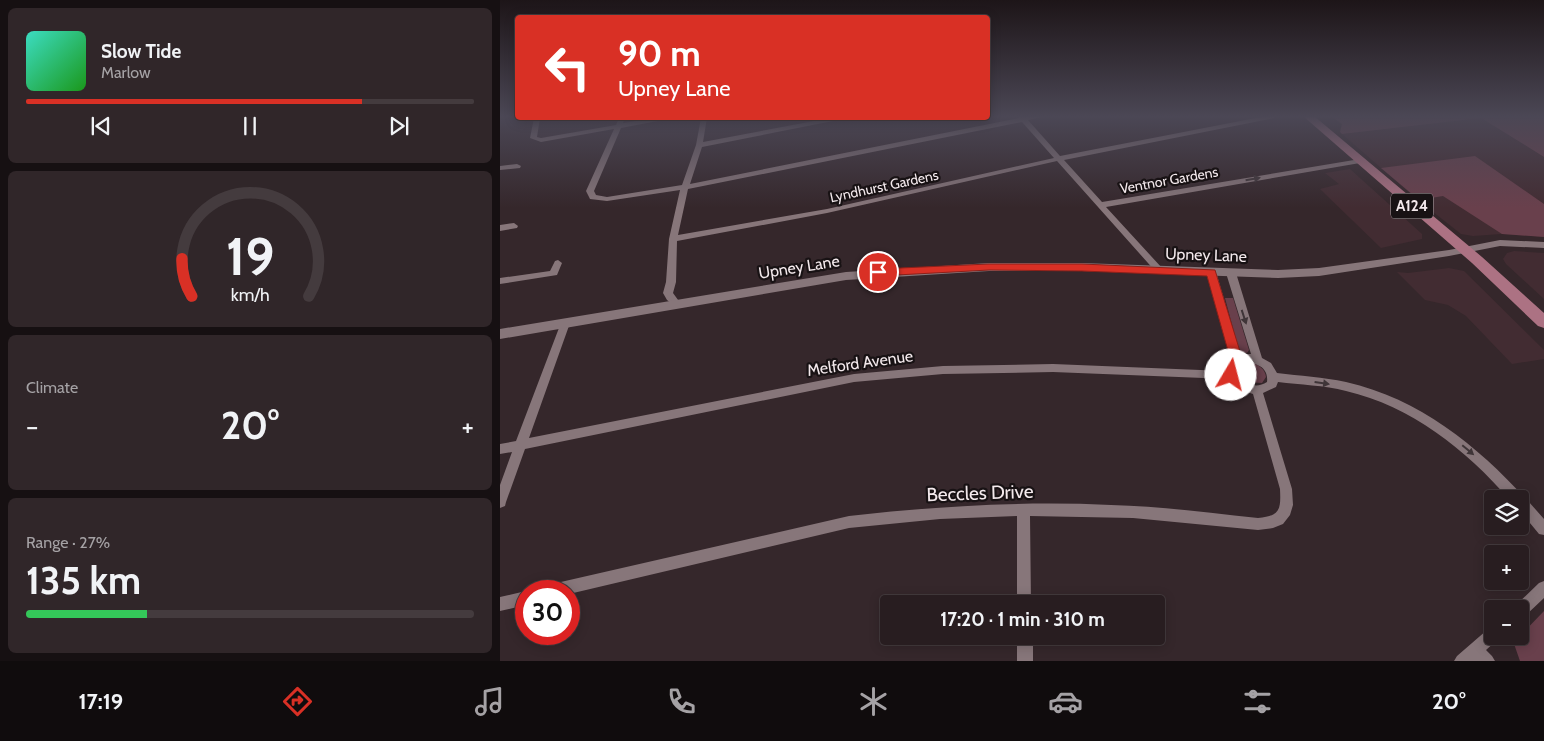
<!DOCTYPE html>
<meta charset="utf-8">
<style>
body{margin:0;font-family:Cabin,sans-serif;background:#302629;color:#f1f3f6;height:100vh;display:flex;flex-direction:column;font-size:19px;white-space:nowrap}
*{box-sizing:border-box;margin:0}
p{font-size:16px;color:#a5a2a5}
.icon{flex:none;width:28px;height:28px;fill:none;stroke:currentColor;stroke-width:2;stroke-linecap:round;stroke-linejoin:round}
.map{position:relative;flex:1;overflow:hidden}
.sheet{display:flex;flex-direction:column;gap:8px;padding:8px;background:#161012;width:500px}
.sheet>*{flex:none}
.guide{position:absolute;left:15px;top:15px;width:475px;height:105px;border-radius:5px;box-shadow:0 2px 12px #0003,0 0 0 1px #443b3e;background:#d93025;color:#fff;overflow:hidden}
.tools{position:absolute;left:984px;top:490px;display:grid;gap:10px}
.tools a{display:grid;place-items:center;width:45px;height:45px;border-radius:5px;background:#281d20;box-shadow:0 2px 12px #0003,0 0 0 1px #443b3e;font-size:25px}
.speed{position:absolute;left:15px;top:580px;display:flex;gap:10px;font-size:25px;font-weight:700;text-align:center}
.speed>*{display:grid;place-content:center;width:65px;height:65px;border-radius:50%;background:#281d20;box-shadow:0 2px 12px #0003,0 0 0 1px #443b3e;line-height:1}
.speed .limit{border:8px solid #d22;background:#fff;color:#111}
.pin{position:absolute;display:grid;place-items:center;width:42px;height:42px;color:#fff;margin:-21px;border:2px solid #fff;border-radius:50%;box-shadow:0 1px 5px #0007}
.me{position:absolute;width:55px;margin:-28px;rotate:8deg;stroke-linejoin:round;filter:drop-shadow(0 0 4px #0008)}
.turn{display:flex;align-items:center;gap:18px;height:105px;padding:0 20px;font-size:22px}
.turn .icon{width:65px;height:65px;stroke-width:2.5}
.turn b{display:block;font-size:35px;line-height:42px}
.big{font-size:38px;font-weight:700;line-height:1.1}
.sheet .card{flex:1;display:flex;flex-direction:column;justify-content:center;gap:8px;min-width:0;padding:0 18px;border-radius:8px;background:#302629}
.sheet .dial{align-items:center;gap:0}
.dial svg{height:130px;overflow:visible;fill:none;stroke:#443b3e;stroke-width:7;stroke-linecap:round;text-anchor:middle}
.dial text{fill:#f1f3f6;stroke:none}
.song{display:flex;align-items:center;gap:15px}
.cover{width:60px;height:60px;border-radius:8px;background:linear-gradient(135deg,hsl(170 70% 55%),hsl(120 70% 35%))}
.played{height:5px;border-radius:2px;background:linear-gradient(90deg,#d93025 75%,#443b3e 75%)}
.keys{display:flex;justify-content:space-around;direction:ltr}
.heat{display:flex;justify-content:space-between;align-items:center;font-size:28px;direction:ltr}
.charge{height:8px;border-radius:4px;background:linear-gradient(90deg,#34c759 27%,#443b3e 0)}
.trip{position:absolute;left:380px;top:595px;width:285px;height:50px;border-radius:5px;background:#281d20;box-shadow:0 2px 12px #0003,0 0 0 1px #443b3e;font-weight:700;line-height:50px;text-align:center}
.tab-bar{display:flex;height:80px;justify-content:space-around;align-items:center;background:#100c0d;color:#a5a2a5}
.tab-bar .icon{width:35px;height:35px}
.tab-bar .current{color:#d93025}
.tab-bar b{font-size:22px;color:#f1f3f6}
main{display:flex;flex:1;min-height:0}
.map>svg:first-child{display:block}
.built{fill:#422c32}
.green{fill:#69404c}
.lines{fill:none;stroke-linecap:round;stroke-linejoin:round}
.minor{fill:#87767a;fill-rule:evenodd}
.tertiary{fill:#87767a;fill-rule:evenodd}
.primary{fill:#ac7283;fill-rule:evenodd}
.oneway{fill:#3f3538}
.route{fill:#d93025;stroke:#8d1f18}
.labels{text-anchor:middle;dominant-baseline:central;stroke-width:4.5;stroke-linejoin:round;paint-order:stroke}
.far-street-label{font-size:14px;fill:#f3e9ec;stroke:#181214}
.shield{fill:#181214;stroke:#b1a8ab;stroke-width:1}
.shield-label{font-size:15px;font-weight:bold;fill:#f3e9ec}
.street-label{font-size:16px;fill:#f3e9ec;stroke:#181214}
.near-street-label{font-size:19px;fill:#f3e9ec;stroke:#181214}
</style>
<main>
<section class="sheet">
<div class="card">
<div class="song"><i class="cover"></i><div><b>Slow Tide</b><p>Marlow</p></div></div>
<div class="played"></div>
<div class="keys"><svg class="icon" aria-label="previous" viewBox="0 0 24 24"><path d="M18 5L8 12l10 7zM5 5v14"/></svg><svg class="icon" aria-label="pause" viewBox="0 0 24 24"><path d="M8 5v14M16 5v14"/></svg><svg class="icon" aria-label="next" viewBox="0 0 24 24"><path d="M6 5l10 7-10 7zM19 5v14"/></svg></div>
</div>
<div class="card dial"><svg viewBox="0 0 100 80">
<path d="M14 69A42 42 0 1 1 86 69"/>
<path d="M14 69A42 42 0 0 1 8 46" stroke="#d93025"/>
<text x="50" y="56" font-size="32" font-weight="700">19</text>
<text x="50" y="72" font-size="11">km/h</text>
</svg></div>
<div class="card"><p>Climate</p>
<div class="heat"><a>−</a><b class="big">20°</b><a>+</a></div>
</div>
<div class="card"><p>Range · 27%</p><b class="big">135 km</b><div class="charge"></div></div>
</section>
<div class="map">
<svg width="1044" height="661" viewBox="0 0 1044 661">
<rect width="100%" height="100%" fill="#35272b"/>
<g class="built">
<polygon points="981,118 1044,157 1044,237 1002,234 973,236 961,234 918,200 842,134"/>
<polygon points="850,169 922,234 922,239 881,248 820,189 839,184 825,173"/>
<polygon points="1014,251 1044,253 1044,299 1006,264 1003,259 1007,253"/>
<polygon points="949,268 964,271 1044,350 1044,359 1012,364 966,316 948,305 925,300 897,272 908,273"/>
</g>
<g class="green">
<polygon points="831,116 1044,116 1044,157 981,118 842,134 840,132 842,124"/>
<polygon points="975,156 1044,204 1044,237 1002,234 943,196 919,200 881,168"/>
<polygon points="725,298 733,298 749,350 747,353 740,352 738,347"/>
<path d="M751 362C759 365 765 369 766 377L762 383 748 382 738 374 740 365Z"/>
<polygon points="1044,611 1044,661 1020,661 1013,641 1020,636"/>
</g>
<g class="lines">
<g class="minor">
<path d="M517 116H543L542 117 528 120 560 156 766 116H777L774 118 564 160 602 202 860 159 864 161 860 163 606 207 662 268 664 270 659 273 656 272 557 161 327 213 177 241 176 282 173 293 181 304 176 307 167 300 163 293 166 282 169 239 180 190 107 201 90 199 86 191 114 129 41 142 30 138 34 118H40L37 137 41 138 116 125 119 118H125L123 123 155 118H166L163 120 121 128 94 191 96 195 107 197 182 185 196 145 201 118H207L203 142 330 118H341L338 120 202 147 190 184 519 118ZM522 122 554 158 327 209 178 235 188 189Z"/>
<polygon points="17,164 21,166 20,168 0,170 0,166"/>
<polygon points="14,223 18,226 17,228 0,231 0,225"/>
<polygon points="58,260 62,263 57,275 0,284 0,278 50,271 55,261"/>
<path d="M711 269 716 272 740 354H751L726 273 731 270 736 273 762 358 771 363 777 373C800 376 823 377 846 382 929 401 990 457 1044 519V535L1039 534 1020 511V499H1009C966 450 911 406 846 391 824 385 800 385 778 382L776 387 763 393 792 489 793 505 790 515 783 524 773 528 758 530 633 518 530 516 531 604H517V516L440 519 349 528 69 594V591H45L47 586 52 584 349 516C436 506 523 501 611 505 660 506 709 513 758 518 780 516 781 510 780 489L753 394 738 389 729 379 553 372 443 374 354 382 25 449 6 502 5 506 0 508V485L12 452 0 454V444L16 441 62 320 65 319 70 323 29 438 354 374 443 366 553 364 725 371 731 358 706 272ZM739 362C753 362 769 365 767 382 755 390 740 383 735 370Z"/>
<polygon points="1044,581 1044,598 1025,616 1020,618 1020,609 1014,609 1015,606 1039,583"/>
<polygon points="26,591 26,605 0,611 0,597"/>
<polygon points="992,628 992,636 999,636 997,640 986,650 992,656 995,661 954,661 957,656 987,630"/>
<rect x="517" y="636" width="16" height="25"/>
</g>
<polygon class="tertiary" points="1000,240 1044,242 1044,248 1000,246 949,256 819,276 778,278 582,271 489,271 346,280 0,339 0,329 346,272 489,263 582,263 778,270 819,268 949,250"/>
<polygon class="primary" points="803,116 814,116 982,257 1044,313 1044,328 1038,326 972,263"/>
</g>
<defs><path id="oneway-solid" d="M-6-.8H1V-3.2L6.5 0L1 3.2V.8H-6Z" transform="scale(1.25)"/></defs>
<g class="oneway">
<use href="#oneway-solid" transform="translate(753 179) rotate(-10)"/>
<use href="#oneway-solid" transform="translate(744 317) rotate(72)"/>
<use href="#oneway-solid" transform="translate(822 383) rotate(8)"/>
<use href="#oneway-solid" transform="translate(968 450) rotate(40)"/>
</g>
<linearGradient id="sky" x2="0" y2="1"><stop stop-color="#1d1518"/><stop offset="0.56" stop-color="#4b4755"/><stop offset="1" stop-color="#4b4755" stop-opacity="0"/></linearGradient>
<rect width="1044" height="208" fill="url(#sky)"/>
<path class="route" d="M489 264H582L715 270 742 358 737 367 736 378H727C723 370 725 365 730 358L707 276 582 271 489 270 378 276 373 272 378 269Z"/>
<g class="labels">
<g class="far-street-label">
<text transform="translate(669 180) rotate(-10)">Ventnor Gardens</text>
<text transform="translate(384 186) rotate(-12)">Lyndhurst Gardens</text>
</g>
<rect class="shield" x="891" y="193.5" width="42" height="25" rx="4"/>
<g class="shield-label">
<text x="912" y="206">A124</text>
</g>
<g class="street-label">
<text transform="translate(706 255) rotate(2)">Upney Lane</text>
<text transform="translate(299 267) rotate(-9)">Upney Lane</text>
<text transform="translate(360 363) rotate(-8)">Melford Avenue</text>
</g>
<g class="near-street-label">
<text transform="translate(480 493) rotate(-2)">Beccles Drive</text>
</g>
</g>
</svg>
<div class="tools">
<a><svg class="icon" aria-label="layers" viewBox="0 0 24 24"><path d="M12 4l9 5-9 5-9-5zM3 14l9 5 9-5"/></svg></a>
<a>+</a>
<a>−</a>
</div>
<div class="speed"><div class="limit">30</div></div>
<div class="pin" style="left:378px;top:272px;background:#d93025"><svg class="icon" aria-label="arrive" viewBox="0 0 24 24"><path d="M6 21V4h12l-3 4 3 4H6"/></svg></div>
<svg class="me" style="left:731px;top:375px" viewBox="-20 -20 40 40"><circle r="19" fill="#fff"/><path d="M0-13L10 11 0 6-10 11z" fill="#d93025"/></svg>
<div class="trip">17:20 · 1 min · 310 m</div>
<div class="guide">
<div class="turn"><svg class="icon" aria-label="left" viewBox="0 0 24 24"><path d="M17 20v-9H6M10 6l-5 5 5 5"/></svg><div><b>90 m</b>Upney Lane</div></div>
</div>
</div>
</main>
<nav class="tab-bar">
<b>17:19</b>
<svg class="icon current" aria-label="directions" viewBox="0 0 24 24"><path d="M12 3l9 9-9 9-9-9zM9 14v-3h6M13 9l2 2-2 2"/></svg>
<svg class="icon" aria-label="music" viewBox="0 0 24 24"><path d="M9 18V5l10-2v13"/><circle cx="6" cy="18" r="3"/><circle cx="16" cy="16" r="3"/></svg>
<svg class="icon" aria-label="phone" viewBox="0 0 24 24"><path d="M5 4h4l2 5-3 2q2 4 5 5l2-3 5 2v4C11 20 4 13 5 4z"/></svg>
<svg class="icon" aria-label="climate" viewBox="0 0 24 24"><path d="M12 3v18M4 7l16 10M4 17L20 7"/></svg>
<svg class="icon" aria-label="car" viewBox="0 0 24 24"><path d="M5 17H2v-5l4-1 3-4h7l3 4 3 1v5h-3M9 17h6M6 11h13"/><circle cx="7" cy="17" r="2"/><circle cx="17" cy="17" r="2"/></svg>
<svg class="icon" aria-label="filters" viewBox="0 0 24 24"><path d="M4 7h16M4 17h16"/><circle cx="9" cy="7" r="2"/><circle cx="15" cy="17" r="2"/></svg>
<b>20°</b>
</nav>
